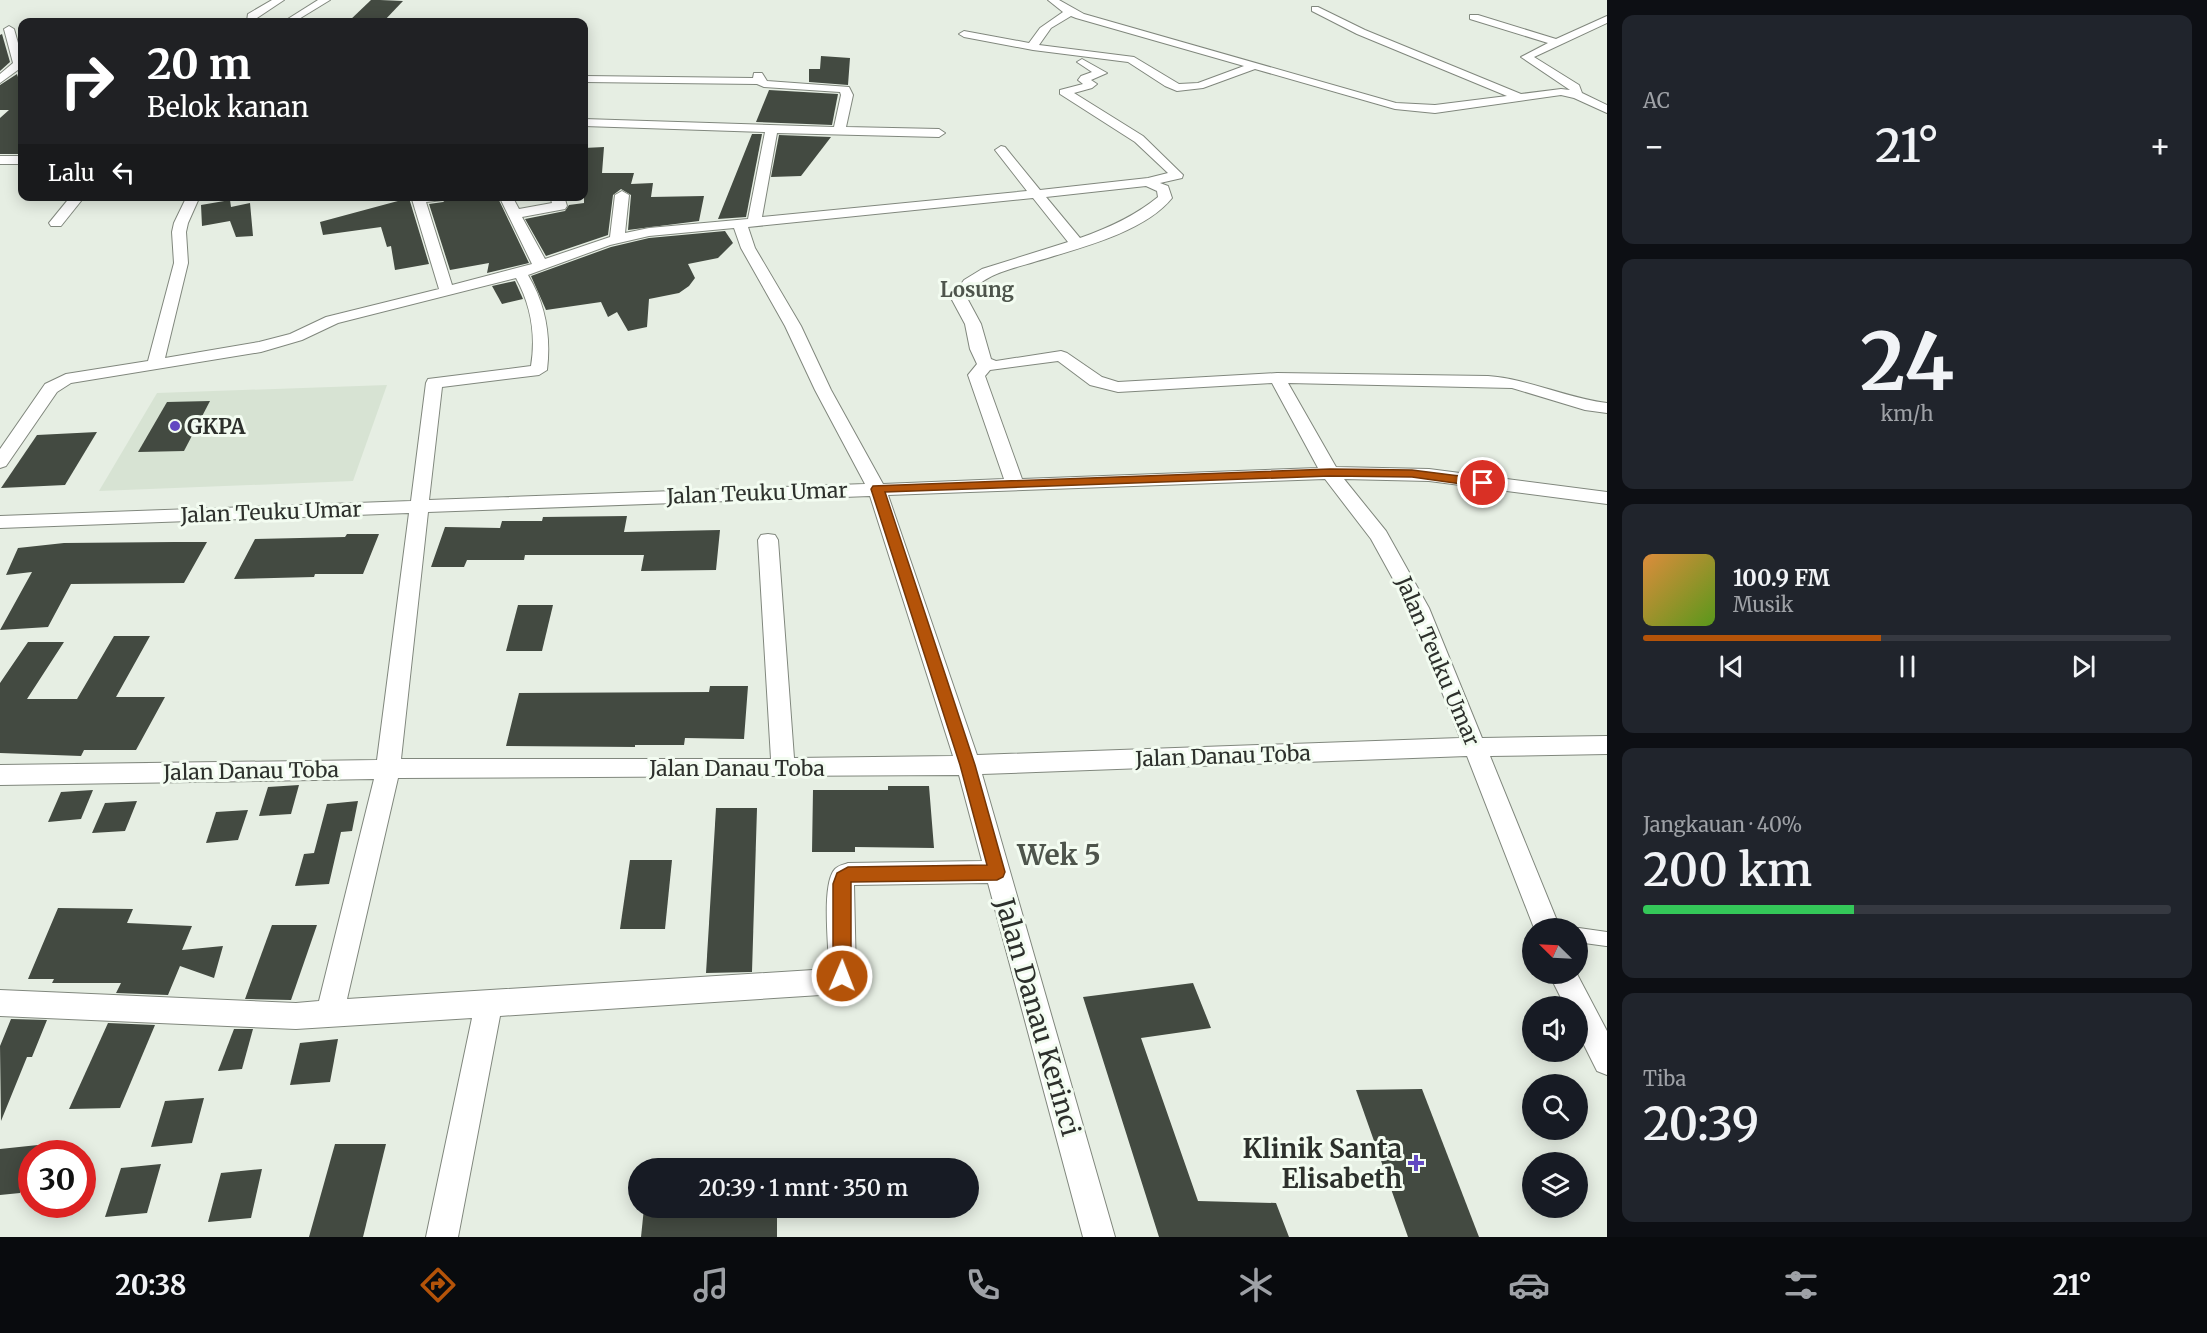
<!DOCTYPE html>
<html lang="id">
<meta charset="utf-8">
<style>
body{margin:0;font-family:Merriweather,serif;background:#20242c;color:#f1f3f6;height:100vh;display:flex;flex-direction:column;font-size:22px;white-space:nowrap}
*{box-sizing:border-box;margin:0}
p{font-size:20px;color:#9ea1a6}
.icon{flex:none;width:33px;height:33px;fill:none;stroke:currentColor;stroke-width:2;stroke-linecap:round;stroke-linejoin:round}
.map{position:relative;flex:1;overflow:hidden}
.details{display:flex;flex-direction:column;gap:15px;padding:15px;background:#0d0f14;width:600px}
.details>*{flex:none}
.hud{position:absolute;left:18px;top:18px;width:570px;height:183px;border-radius:12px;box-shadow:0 3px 15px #0003;background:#202124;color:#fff;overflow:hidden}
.needle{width:39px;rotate:294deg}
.controls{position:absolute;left:1522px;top:918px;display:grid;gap:12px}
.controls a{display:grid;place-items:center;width:66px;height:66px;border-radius:50%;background:#171b24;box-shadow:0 3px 15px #0003;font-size:30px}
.speed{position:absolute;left:18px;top:1140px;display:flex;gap:12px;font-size:30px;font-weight:700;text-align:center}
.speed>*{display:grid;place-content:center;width:78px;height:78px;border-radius:50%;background:#171b24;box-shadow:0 3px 15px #0003;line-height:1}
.speed .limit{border:9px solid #d22;background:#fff;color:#111}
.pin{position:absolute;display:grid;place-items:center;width:51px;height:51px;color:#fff;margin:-26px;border:3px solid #fff;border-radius:50%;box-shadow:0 2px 6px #0007}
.me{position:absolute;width:66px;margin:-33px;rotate:1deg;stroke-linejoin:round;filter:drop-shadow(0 0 4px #0008)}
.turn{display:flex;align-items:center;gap:21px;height:126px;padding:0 30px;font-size:27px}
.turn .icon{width:78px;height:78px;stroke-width:2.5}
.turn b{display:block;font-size:42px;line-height:51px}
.then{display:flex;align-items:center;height:57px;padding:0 30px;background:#0003;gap:12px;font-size:22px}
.big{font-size:45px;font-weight:600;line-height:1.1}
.details .card{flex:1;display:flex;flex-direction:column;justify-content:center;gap:9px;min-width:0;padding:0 21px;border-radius:12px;background:#20242c}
.details .dial{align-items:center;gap:0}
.dial b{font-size:78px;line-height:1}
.song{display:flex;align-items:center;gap:18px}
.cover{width:72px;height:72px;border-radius:9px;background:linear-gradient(135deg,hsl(30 70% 55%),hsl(90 70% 35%))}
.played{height:6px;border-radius:3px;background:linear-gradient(90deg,#b45309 45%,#363941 45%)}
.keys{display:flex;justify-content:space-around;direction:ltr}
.heat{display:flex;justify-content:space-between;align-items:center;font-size:33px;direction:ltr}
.charge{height:9px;border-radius:4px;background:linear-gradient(90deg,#34c759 40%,#363941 0)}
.trip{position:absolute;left:628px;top:1158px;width:351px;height:60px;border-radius:30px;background:#171b24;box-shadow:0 3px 15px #0003;font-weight:600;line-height:60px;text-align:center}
.tabs{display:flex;height:96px;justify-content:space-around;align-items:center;background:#090b0e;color:#9ea1a6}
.tabs .icon{width:42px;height:42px}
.tabs .selected{color:#b45309}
.tabs b{font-size:27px;color:#f1f3f6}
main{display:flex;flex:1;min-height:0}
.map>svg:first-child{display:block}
.built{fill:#d7e3d3}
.building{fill:#434a41}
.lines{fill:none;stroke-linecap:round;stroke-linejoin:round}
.service-casing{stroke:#80877d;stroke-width:16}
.minor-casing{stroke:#80877d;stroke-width:2}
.service{stroke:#fff;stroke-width:14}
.minor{fill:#fff;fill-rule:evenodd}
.route{fill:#b45309;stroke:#753606;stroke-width:1.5}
.poi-dot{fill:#6249c1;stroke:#f3fcf1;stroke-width:2}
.labels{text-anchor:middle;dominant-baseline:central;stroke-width:6;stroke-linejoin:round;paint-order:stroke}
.far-quarter-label{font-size:20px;font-weight:bold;fill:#4e554c;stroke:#f3fcf1}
.poi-label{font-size:21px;font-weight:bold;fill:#2d302c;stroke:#f3fcf1;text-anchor:start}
.street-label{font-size:21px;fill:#2d302c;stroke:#f3fcf1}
.near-street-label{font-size:26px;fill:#2d302c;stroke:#f3fcf1}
.near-poi-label{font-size:26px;font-weight:bold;fill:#2d302c;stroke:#f3fcf1;text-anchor:end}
.near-quarter-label{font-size:28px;font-weight:bold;fill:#4e554c;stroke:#f3fcf1}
</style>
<main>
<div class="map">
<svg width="1607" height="1237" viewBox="0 0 1607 1237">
<rect width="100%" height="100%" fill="#e6eee3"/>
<polygon class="built" points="387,385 353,481 99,491 157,393"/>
<g class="building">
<polygon points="371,0 380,0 403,1 383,22 348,22"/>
<polygon points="2,34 10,62 0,71 0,35"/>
<polygon points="821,56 850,58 848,85 809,82 809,69 820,69"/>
<polygon points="17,74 22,89 22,154 0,154 0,118 9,110 0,110 0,85"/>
<polygon points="769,90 838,94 832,125 756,122"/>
<polygon points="752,134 762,134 746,217 718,219"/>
<polygon points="779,135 831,137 801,176 771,177"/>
<polygon points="604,147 602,173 634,173 631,184 653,183 651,197 704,196 699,221 628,230 631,195 621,189 613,195 608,235 546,256 525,219 565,211 569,205 584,203 584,148"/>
<polygon points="451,196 497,196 529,263 487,273 489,263 450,270 429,204 443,202"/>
<polygon points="409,198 429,264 395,270 391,246 387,247 381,227 323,235 320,222"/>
<polygon points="230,200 231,207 250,203 253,236 236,237 230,221 202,226 201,205"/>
<polygon points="725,231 733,243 718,258 688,264 695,278 689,286 679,293 649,299 647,327 628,331 617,312 608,317 601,302 546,310 531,276 611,247 649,238"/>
<polygon points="515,281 523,299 502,304 492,286"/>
<polygon points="210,401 184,451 138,452 167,402"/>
<polygon points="97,432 65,485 1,488 37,435"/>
<polygon points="627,516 624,532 720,530 716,570 641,571 644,555 525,555 524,560 467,560 464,567 431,567 445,527 500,528 502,521 542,521 543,517"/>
<polygon points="347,534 379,534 363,574 315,574 314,577 234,579 255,539 345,537"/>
<polygon points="174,542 207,542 184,583 71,584 48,627 0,630 32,572 6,575 18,548 64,543"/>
<polygon points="518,605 553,605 542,651 506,651"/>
<polygon points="114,636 150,636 116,697 165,697 136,750 84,750 81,756 0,753 0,683 28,642 64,642 27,699 77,699"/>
<polygon points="710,686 748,686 744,739 685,738 684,745 635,745 635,747 506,746 519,693 709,692"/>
<polygon points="299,785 291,814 259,816 268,787"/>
<polygon points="888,786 929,786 934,848 855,847 855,852 812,852 813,790 888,790"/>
<polygon points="93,790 81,819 48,822 61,792"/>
<polygon points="137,801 125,831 92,833 105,803"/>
<polygon points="358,801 352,831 341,832 329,884 295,886 304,854 314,853 327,804"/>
<polygon points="716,808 757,808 752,972 706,973"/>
<polygon points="248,810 238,840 206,843 216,812"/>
<polygon points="630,860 672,860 665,929 620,929"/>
<polygon points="58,908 133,909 127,923 192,926 182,950 223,946 214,978 180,966 168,995 116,993 121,983 52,983 54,979 28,979"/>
<polygon points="272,925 317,925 291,1000 245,999"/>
<polygon points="1193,983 1211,1028 1141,1038 1198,1201 1276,1203 1289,1237 1159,1237 1083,997"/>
<polygon points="11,1019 47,1020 32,1057 27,1057 1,1121 0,1046"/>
<polygon points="108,1023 155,1025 120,1108 69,1109"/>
<polygon points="234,1029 253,1029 242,1069 218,1071"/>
<polygon points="338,1039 330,1082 290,1085 300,1043"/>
<polygon points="1422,1089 1479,1237 1408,1237 1356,1090"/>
<polygon points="204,1098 192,1143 151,1147 165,1101"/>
<polygon points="335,1144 386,1144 363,1237 309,1237"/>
<polygon points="38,1145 34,1154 32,1154 32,1162 20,1193 0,1195 0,1149"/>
<polygon points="161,1164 147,1213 105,1217 121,1168"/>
<polygon points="262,1169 251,1218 208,1222 221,1173"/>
<polygon points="644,1208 777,1208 777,1237 641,1237"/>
</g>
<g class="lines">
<defs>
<polyline id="service" points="1578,935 1607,939"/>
<g id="minor">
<polygon points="272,0 284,0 257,18 260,22 247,21 248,14"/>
<polygon points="318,0 330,0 294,22 283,22"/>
<path d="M1048 0H1059L1084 14 1396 103 1435 105 1507 96 1357 34 1312 11V7H1318L1365 30 1521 94 1561 89 1570 90 1521 57 1548 43 1470 19V15H1478L1556 39 1607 16V23L1534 57 1579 85 1582 93 1607 105V113L1574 98 1561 95 1435 113 1395 109 1255 69 1203 88 1177 91 1165 86 1128 62 1033 50 964 37 959 34 964 31 1029 43 1040 28 1063 12ZM1071 16 1076 18 1244 66 1198 83 1179 84 1134 57 1039 45 1051 28Z"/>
<polygon points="9,26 14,29 22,57 22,67 0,83 0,74 13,63 4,29"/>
<path d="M1082 59 1107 73 1091 80 1097 84 1092 88 1074 93 1143 136 1183 175 1182 178 1160 183 1168 186 1172 198C1144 233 1076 249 1034 262 1008 270 982 274 967 298L981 324 991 359 996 361 1061 351 1067 353 1102 377 1118 382 1277 373 1488 376C1529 379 1566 398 1607 403V413L1585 410 1512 388 1288 383 1336 467 1429 469 1607 492V504L1429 481 1344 479 1386 531 1429 608 1482 738 1607 736V754L1490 756 1560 928H1534L1467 756 982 774 1115 1237H1083L988 883 854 885 856 976 852 985 836 994 500 1016 458 1237H426L472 1018 296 1029 0 1016V990L296 1003 319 1001 374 779 0 785V765L377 760 409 513 0 528V516L411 501 426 383 428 379 531 366C536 336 531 305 516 278L338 323 302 340 261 352 71 383 57 392 6 466 0 468V449L45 384 66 374 148 361 174 263 172 232 174 223 187 196H200L188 223 186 232 188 263 165 358 259 342 290 334 326 317 439 289 411 196H449L443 200 426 202 452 285 532 264 499 196H512L519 209 552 203 550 196H564L567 206 565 209 522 217 545 259 610 237 615 195 622 191 629 195 625 233 649 228 748 219 765 132 584 126V119L834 127 841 95 840 92 764 87 757 84 584 82V76L753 78 754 73H762L767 81 849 87 853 95 846 127 939 129 945 133 939 137 777 133 762 217 1027 191 995 150 1001 146 1005 147 1040 190 1148 178 1168 173 1135 142 1060 94V90L1083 84 1078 80 1081 76 1092 72 1077 62ZM1146 186 1157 191 1158 197C1135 216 1108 228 1080 238L1046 197ZM1033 198 1068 242 982 269 964 280 951 298 965 324 970 349 977 364 968 375 1004 479 883 484 831 390 801 326 755 248 748 227ZM734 228 741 248 785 326 815 390 865 484 429 500 442 387 539 375 547 370C551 336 546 305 528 275L610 245 649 236ZM1058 361 1090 385 1118 392 1272 383 1318 468 1022 479 985 376 990 370ZM1325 479 1371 539 1409 608 1460 738 977 755 888 495ZM870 496 953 756 794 758 778 540 775 535 768 534 761 535 758 540 771 759H401L428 512ZM959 775 982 861 848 863C843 865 839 865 835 869 821 884 829 947 829 969L347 999 398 778Z"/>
<rect x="0" y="156" width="22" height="8"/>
<polygon points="71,196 85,196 61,226 51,226 49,223"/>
<polygon points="1549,974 1577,974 1607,1031 1607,1075 1597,1071 1578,1033 1578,1006 1565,1006"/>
</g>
</defs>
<use href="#service" class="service-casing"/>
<use href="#minor" class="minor-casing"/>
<use href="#service" class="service"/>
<use href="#minor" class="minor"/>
</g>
<polygon class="route" points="1330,469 1412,470 1483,479 1489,483 1483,487 1412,477 1330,476 885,492 975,765 1005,872 1003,877 997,880 851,882 851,976 848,982 842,984 836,982 833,976 833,884 837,873 848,867 987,865 960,765 871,489 873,486"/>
<g class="poi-dot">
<circle cx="175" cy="426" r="6"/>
<path d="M1413 1154h6v6h6v6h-6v6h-6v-6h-6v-6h6z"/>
</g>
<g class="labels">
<g class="far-quarter-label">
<text x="977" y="289">Losung</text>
</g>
<g class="poi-label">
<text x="187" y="426">GKPA</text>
</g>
<g class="street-label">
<text transform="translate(757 493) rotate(-2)">Jalan Teuku Umar</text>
<text transform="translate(271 512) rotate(-2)">Jalan Teuku Umar</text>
<text transform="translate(1438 661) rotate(67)">Jalan Teuku Umar</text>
<text transform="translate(1223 756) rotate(-2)">Jalan Danau Toba</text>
<text x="737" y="768">Jalan Danau Toba</text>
<text transform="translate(251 771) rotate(-1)">Jalan Danau Toba</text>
</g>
<g class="near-street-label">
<text transform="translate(1038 1017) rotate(74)">Jalan Danau Kerinci</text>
</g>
<g class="near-poi-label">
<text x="1402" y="1148">Klinik Santa<tspan x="1402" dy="30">Elisabeth</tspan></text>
</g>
<g class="near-quarter-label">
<text x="1059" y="855">Wek 5</text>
</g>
</g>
</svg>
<div class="controls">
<a><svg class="needle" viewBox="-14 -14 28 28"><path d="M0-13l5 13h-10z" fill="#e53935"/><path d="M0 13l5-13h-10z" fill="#9ea1a6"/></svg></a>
<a><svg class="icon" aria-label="sound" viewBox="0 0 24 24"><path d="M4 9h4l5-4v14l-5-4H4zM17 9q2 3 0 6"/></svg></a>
<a><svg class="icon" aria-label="search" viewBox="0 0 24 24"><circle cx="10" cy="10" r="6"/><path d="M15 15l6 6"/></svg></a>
<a><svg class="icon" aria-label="layers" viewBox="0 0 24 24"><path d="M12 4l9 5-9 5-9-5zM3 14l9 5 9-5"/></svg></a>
</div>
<div class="speed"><div class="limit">30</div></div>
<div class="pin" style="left:1483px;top:483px;background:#d93025"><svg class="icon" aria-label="arrive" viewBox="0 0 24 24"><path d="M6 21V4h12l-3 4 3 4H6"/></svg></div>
<svg class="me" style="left:842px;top:976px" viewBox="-20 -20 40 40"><circle r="17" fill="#b45309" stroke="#fff" stroke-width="3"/><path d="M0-11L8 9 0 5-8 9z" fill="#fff"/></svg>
<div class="trip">20:39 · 1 mnt · 350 m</div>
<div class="hud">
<div class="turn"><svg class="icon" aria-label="right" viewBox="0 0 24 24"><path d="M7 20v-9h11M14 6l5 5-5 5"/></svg><div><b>20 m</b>Belok kanan</div></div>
<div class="then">Lalu<svg class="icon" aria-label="left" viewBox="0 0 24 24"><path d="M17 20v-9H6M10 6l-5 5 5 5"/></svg></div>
</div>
</div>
<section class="details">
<div class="card"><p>AC</p>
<div class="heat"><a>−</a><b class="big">21°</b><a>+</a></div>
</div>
<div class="card dial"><b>24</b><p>km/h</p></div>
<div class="card">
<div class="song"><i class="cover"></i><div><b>100.9 FM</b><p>Musik</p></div></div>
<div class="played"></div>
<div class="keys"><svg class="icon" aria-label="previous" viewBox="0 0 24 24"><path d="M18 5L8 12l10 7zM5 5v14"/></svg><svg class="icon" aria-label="pause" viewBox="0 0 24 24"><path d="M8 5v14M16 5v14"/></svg><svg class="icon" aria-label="next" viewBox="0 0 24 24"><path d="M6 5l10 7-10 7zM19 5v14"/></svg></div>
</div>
<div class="card"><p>Jangkauan · 40%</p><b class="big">200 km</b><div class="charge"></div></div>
<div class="card"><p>Tiba</p><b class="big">20:39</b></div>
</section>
</main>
<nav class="tabs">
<b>20:38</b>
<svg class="icon selected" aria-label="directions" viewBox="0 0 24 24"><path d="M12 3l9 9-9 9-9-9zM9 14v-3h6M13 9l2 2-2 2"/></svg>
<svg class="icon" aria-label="music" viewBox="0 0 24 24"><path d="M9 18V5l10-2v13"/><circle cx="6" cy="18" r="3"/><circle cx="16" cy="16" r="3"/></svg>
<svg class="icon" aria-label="phone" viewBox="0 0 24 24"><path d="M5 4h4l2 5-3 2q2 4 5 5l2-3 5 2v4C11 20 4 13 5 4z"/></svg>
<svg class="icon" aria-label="climate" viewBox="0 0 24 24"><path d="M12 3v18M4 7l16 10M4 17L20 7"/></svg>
<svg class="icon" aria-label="car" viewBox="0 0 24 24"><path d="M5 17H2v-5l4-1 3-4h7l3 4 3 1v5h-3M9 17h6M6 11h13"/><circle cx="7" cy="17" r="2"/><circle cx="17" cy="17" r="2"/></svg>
<svg class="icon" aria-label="filters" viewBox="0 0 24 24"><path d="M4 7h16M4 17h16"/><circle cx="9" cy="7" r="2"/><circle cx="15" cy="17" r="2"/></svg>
<b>21°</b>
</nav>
